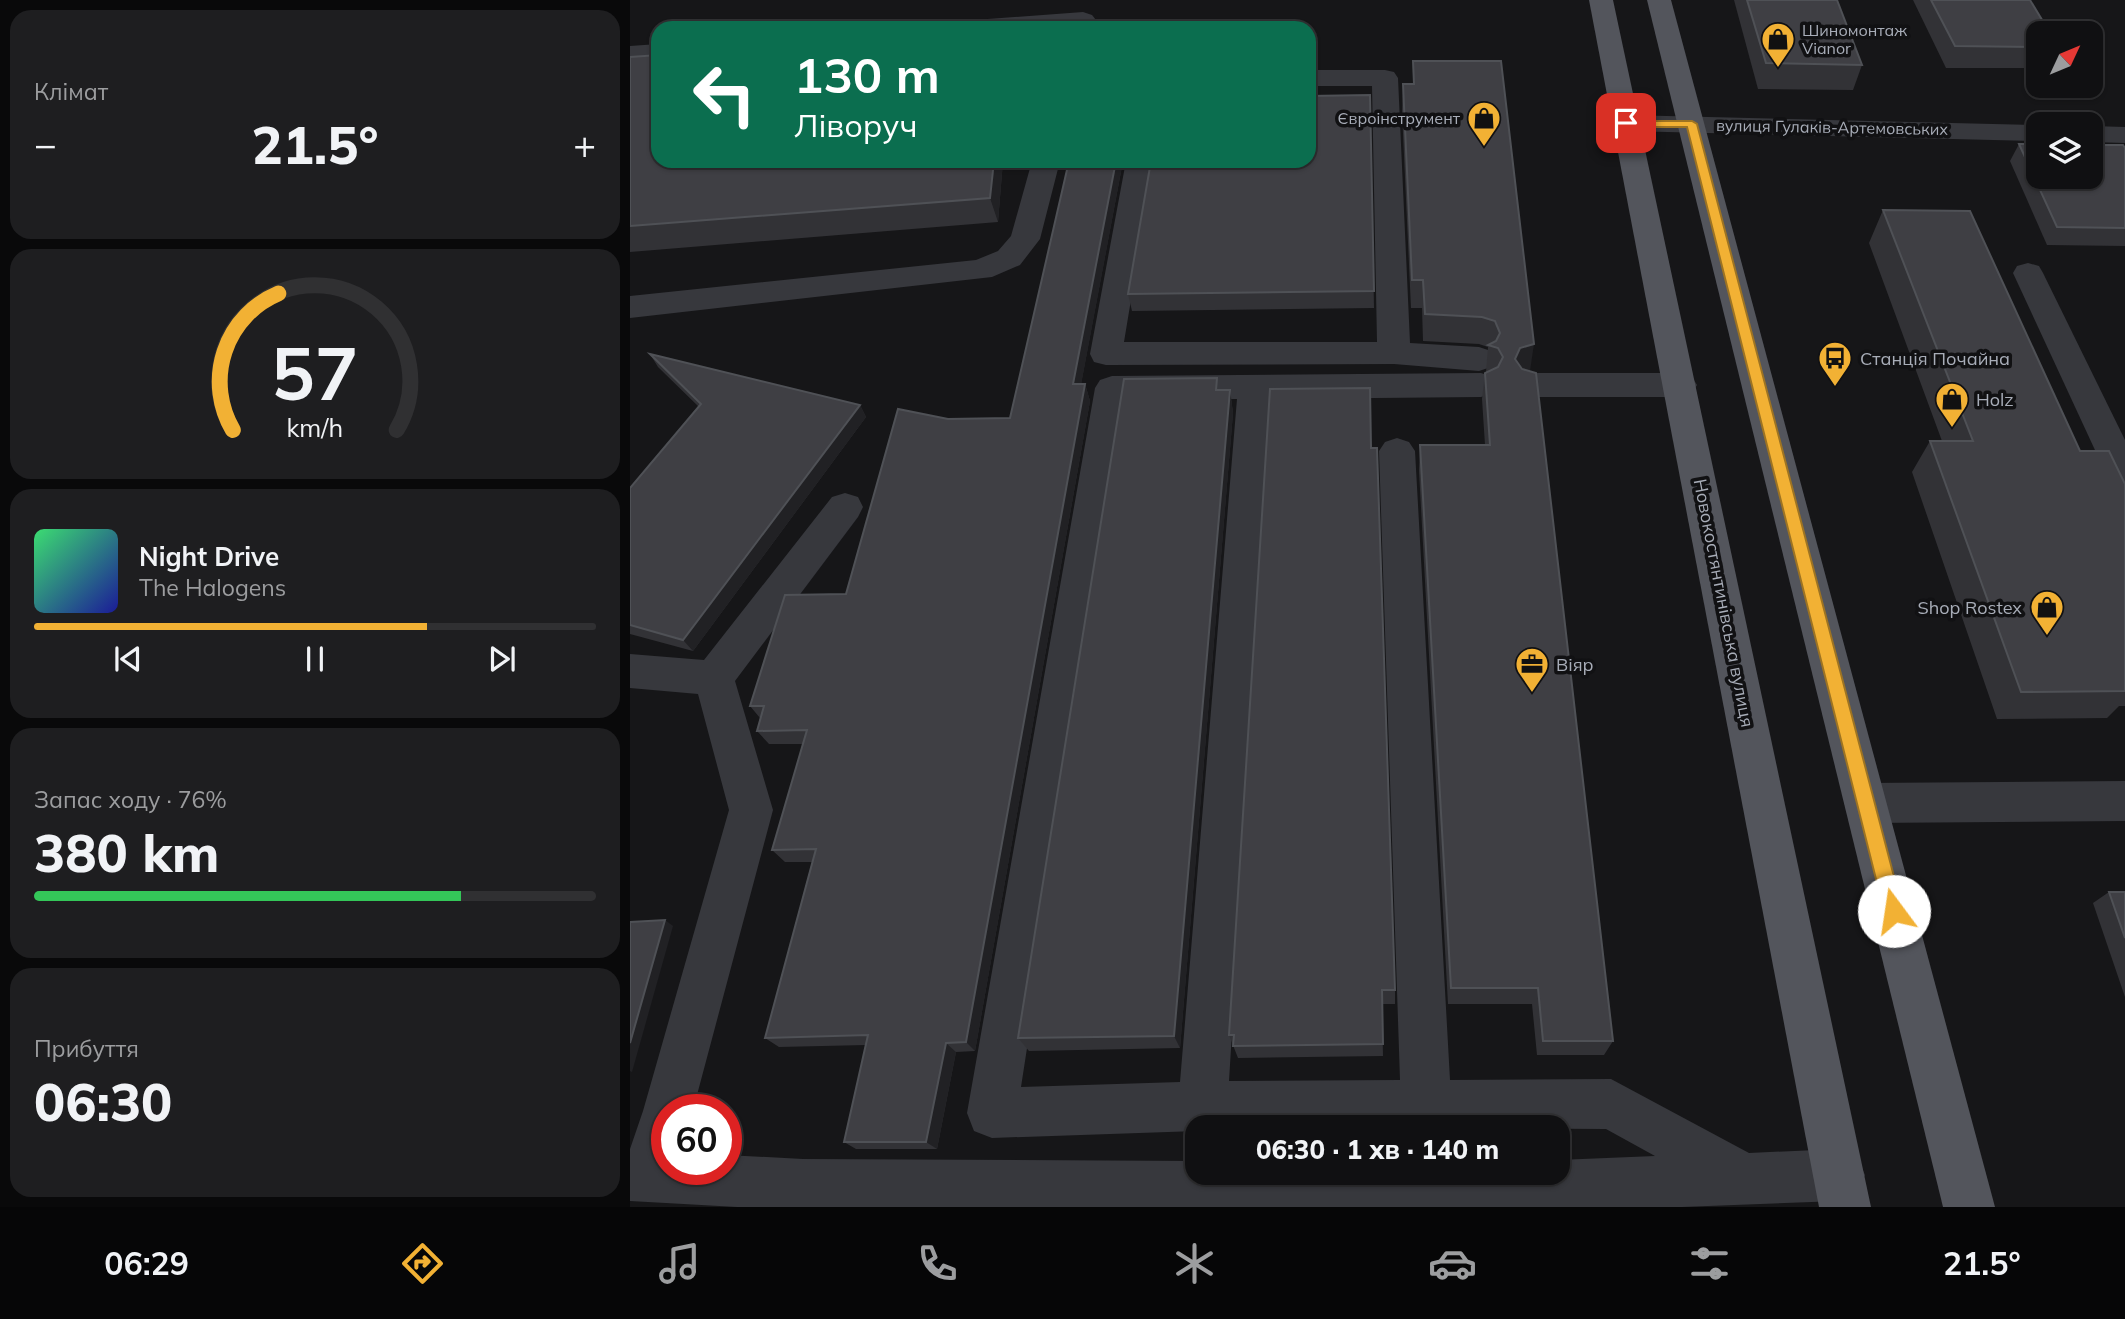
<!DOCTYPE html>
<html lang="uk">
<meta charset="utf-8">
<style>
body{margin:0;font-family:Mulish,sans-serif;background:#1e1e20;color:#f1f3f6;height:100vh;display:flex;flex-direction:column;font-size:26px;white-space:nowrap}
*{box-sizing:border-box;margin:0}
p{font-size:23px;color:#9c9d9f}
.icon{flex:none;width:38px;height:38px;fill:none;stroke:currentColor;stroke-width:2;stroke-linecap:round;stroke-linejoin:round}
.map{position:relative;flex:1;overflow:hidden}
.side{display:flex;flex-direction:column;gap:10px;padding:10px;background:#09090a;width:630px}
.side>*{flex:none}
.guide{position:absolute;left:21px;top:21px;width:665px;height:147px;border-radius:21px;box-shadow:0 2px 5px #0004,0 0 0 2px #303032;background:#0b6e4f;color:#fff;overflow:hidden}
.needle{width:46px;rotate:46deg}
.buttons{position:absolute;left:1396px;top:21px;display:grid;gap:14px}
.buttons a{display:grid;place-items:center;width:77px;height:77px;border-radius:14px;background:#101012;box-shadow:0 2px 5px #0004,0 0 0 2px #303032;font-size:35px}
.speed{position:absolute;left:21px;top:1094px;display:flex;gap:14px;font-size:35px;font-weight:700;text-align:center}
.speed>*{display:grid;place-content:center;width:91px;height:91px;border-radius:50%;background:#101012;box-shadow:0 2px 5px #0004,0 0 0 2px #303032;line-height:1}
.speed .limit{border:10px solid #d22;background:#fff;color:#111}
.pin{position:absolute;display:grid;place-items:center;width:60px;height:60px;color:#fff;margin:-30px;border-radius:14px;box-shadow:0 4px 10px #0006}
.me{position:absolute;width:77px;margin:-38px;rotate:346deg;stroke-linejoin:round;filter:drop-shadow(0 0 5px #0008)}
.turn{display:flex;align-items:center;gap:24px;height:147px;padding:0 28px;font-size:32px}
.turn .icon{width:91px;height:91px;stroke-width:2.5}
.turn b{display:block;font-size:49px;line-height:60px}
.big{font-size:52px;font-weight:800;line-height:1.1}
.side .card{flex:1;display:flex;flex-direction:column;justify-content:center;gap:10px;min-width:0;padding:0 24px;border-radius:21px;background:#1e1e20}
.side .dial{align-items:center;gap:0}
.dial svg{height:182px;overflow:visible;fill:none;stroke:#303032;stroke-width:7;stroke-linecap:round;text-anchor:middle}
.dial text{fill:#f1f3f6;stroke:none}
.song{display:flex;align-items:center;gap:21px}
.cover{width:84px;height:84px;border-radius:10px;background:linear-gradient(135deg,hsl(140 70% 55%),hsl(240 70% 35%))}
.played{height:7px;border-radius:4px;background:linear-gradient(90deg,#f2b134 70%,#303032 70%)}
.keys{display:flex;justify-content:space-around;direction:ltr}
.heat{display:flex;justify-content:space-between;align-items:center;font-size:38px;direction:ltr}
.charge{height:10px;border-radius:5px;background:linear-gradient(90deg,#34c759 76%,#303032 0)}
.trip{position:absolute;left:555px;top:1115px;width:385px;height:70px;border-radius:21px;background:#101012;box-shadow:0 2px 5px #0004,0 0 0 2px #303032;font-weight:800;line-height:70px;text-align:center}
.tabs{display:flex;height:112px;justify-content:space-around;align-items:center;background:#060607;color:#9c9d9f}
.tabs .icon{width:49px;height:49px}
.tabs .active{color:#f2b134}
.tabs b{font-size:32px;color:#f1f3f6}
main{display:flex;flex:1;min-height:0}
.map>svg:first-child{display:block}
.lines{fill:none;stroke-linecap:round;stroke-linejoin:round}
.minor{fill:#37383d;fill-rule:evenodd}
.major{fill:#53555c;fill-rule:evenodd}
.wall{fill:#323236}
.shaded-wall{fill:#212124}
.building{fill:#3f3f44;stroke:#4f5156;stroke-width:2}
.route{fill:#f2b134;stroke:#9d7322;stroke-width:2}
.labels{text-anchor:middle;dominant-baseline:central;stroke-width:7;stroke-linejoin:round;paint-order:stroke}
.far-poi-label{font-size:16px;fill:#a8adb8;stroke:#111113;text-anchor:start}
.far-street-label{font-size:16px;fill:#a8adb8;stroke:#111113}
.poi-label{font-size:18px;fill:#a8adb8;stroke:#111113;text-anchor:start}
.street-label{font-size:18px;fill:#a8adb8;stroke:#111113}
</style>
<main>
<section class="side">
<div class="card"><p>Клімат</p>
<div class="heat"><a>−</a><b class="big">21.5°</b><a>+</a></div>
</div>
<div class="card dial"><svg viewBox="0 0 100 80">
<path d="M14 69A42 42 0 1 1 86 69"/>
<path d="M14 69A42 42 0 0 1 34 9" stroke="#f2b134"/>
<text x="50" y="56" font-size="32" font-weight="700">57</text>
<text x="50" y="72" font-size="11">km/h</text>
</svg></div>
<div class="card">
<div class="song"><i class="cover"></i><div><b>Night Drive</b><p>The Halogens</p></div></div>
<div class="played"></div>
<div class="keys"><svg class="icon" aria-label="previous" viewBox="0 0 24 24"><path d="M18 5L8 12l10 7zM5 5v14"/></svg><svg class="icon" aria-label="pause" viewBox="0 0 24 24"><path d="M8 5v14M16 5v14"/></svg><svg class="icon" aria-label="next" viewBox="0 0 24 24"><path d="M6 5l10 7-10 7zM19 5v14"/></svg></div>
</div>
<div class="card"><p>Запас ходу · 76%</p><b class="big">380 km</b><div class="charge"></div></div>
<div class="card"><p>Прибуття</p><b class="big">06:30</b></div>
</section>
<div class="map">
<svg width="1495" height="1207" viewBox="0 0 1495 1207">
<rect width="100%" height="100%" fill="#161618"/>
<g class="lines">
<g class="minor">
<polygon points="453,12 462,15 466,20 464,28 331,28 335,23 344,20"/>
<polygon points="28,44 28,60 0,62 0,46"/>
<polygon points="679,70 755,70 764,72 768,78 780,343 849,347 861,351 865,359 861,367 849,371 764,364 476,365 464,362 460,354 496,161 524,161 494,342 747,342 742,86 679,86"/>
<polygon points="996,115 1409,125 1409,141 996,131 986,129 982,123 986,117"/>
<polygon points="1461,126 1495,127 1495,143 1461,142"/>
<polygon points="402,161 430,161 410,239 390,265 362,277 0,318 0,296 346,260 368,251 381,236"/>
<polygon points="1398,263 1409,266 1413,273 1495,440 1495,489 1482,486 1477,476 1383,273 1387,266"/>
<path d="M851 373 863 377 868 385 863 393 851 397 641 399 599 1081 770 1080 749 451 755 442 767 438 779 442 785 451 820 1080 981 1079 1119 1153 1209 1149 1227 1157 1235 1175 1227 1193 1209 1201 1052 1207H107L0 1201V1149L13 1111 99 810 68 694 0 688V654L74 660 202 497 215 493 228 497 233 507 228 517 105 681 143 810 63 1110H37V1169H96V1155L173 1159 567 1161V1172H928V1160L1025 1156 976 1129 567 1127V1131L362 1138 344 1131 337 1113 465 388 470 380 482 376ZM607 399 550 1082 391 1087 497 400Z"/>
<polygon points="901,373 1050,373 1062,377 1067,385 1062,393 1050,397 901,397 889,393 884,385 889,377"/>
<polygon points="1495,781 1495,821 1236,823 1221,817 1214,803 1221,789 1236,783"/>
</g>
<g class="major">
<polygon points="959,0 983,0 1241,1207 1189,1207"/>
<polygon points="1017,0 1041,0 1365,1207 1313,1207"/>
</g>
</g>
<g class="wall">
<polygon points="1104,0 1207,0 1232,65 1223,90 1128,89"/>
<polygon points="1283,0 1400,0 1409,33 1409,68 1316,68"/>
<polygon points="0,57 373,161 368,222 0,252"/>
<polygon points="783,61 900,371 983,1041 974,1055 907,1055 902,1004 818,1004 789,471 790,445 855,445 852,399 855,373 856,372 858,347 849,344 793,341 792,308 781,308 772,112 773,84 783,84"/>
<polygon points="740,95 744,308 502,311 498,294"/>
<polygon points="1389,144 1495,148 1495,246 1417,245 1380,161"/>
<polygon points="439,161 493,161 451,384 455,384 460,401 345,1051 326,1052 307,1149 226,1149 214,1142 236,1045 149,1047 135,1038 182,862 155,862 142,850 173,744 139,744 127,731 130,718 120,706 216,594 318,419 380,418"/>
<polygon points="1253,210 1450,451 1495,484 1495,706 1489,706 1477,718 1367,719 1282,472 1300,441 1312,441 1239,243"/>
<polygon points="20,354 230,405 236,417 63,651 0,634 0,488 69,407 28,367"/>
<polygon points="589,390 600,390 603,413 550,1048 399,1051 388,1038"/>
<polygon points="741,448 765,990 765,1004 752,1004 753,1056 608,1058 599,1035"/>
<polygon points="1479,892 1495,892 1495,997 1463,903"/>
</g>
<g class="shaded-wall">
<polygon points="364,161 373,161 368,222 360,198"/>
<polygon points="486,161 493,161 448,401 443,384"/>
<polygon points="904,344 900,371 887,376 885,359 890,348"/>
<polygon points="455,384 460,401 345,1051 336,1042"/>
<polygon points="600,390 603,413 550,1048 544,1036"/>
<polygon points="230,405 236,417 63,651 53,640"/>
<polygon points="35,920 43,926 2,1072 0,1071 0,1043"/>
<polygon points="316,1043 326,1052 307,1149 296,1142"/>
</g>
<g class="building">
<polygon points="1117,0 1207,0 1232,65 1136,63"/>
<polygon points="1301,0 1400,0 1420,33 1409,33 1409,47 1325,46"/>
<polygon points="28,55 28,161 364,161 360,198 0,226 0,57"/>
<polygon points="783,61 871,61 904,344 890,348 885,359 892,369 906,373 983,1041 913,1041 908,988 821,988 790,445 860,445 855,373 868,367 873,357 868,348 858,345 866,341 870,333 865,321 852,317 795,314 793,280 782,280 773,84 784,84"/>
<polygon points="740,95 744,291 498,294 521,161 679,161 679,96"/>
<polygon points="1389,144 1409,144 1409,177 1461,177 1461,145 1493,145 1495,148 1495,228 1427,227"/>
<polygon points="439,161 486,161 443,384 455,384 336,1042 316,1043 296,1142 214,1142 238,1035 135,1038 186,849 142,850 177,730 127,731 134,706 120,706 155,595 216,594 268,409 318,419 380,418"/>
<polygon points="1253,210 1340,211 1450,451 1479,451 1495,484 1495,691 1391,692 1300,441 1343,441"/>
<polygon points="20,354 230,405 53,640 0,625 0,488 71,404"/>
<polygon points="587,378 586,390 600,390 544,1036 388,1038 494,379"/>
<polygon points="740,388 741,448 747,448 765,990 752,990 753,1044 603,1046 604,1035 599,1035 640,389"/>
<polygon points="1479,892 1495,892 1495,938"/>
<polygon points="35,920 0,1043 0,922"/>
</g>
<polygon class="route" points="992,121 1062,121 1067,124 1273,911 1271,917 1264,920 1257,917 1254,911 1057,127 996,127 990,123"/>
<defs>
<symbol id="shop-pin" viewBox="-11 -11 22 30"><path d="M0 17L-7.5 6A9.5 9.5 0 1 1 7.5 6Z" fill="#f2b134" stroke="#111113"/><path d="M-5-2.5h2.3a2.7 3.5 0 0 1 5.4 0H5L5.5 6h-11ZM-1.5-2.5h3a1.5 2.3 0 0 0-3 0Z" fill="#111"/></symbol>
<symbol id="bus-pin" viewBox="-11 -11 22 30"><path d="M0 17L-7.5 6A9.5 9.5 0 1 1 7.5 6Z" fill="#f2b134" stroke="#111113"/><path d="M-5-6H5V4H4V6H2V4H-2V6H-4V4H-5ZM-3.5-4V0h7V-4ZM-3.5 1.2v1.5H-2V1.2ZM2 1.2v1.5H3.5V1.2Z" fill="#111"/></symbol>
<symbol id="office-pin" viewBox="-11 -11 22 30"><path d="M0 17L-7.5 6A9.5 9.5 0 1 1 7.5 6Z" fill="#f2b134" stroke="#111113"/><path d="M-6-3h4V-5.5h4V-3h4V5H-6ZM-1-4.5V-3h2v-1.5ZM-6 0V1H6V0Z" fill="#111"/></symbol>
</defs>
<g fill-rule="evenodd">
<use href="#shop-pin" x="1129" y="20" width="38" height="52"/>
<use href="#shop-pin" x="835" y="99" width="38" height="52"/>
<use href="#bus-pin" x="1186" y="339" width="38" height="52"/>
<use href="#shop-pin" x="1303" y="380" width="38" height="52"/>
<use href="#shop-pin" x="1398" y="588" width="38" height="52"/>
<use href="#office-pin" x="883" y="645" width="38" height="52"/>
</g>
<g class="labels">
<g class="far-poi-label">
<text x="1172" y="30">Шиномонтаж<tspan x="1172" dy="18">Vianor</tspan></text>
<text x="830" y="118" text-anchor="end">Євроiнструмент</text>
</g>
<g class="far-street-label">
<text transform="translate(1202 127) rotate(1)">вулиця Гулаків-Артемовських</text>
</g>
<g class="poi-label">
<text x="1230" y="358">Станція Почайна</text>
<text x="1346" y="399">Holz</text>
<text x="1392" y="607" text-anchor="end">Shop Rostex</text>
<text x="926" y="664">Віяр</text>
</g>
<g class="street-label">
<text transform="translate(1094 603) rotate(79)">Новокостянтинівська вулиця</text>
</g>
</g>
</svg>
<div class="buttons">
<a><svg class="needle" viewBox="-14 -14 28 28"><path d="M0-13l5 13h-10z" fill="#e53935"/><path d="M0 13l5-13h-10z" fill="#9c9d9f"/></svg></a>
<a><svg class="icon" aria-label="layers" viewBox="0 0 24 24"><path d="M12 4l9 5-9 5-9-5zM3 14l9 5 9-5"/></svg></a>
</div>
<div class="speed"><div class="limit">60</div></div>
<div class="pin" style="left:996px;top:123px;background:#d93025"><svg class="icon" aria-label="arrive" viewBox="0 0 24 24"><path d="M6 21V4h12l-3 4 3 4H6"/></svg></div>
<svg class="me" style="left:1264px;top:911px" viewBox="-20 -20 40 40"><circle r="19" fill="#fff"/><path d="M0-13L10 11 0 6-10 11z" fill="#f2b134"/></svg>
<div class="trip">06:30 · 1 хв · 140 m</div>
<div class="guide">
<div class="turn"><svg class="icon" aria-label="left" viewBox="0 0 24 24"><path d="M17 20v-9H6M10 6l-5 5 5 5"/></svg><div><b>130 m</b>Ліворуч</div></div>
</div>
</div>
</main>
<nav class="tabs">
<b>06:29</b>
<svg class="icon active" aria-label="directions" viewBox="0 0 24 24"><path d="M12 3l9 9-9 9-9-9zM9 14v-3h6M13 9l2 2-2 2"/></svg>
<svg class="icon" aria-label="music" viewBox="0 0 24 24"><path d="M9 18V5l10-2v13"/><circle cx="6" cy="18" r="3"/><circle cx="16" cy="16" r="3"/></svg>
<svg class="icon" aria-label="phone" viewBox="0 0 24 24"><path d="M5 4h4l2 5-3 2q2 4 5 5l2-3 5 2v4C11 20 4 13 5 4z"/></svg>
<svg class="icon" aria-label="climate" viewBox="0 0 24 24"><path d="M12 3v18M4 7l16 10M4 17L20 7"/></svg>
<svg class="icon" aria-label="car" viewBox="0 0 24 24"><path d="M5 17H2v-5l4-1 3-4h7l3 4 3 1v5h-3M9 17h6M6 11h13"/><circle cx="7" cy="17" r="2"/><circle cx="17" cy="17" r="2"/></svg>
<svg class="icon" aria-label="filters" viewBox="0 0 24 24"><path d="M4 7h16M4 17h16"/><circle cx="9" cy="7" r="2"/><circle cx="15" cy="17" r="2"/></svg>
<b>21.5°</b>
</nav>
